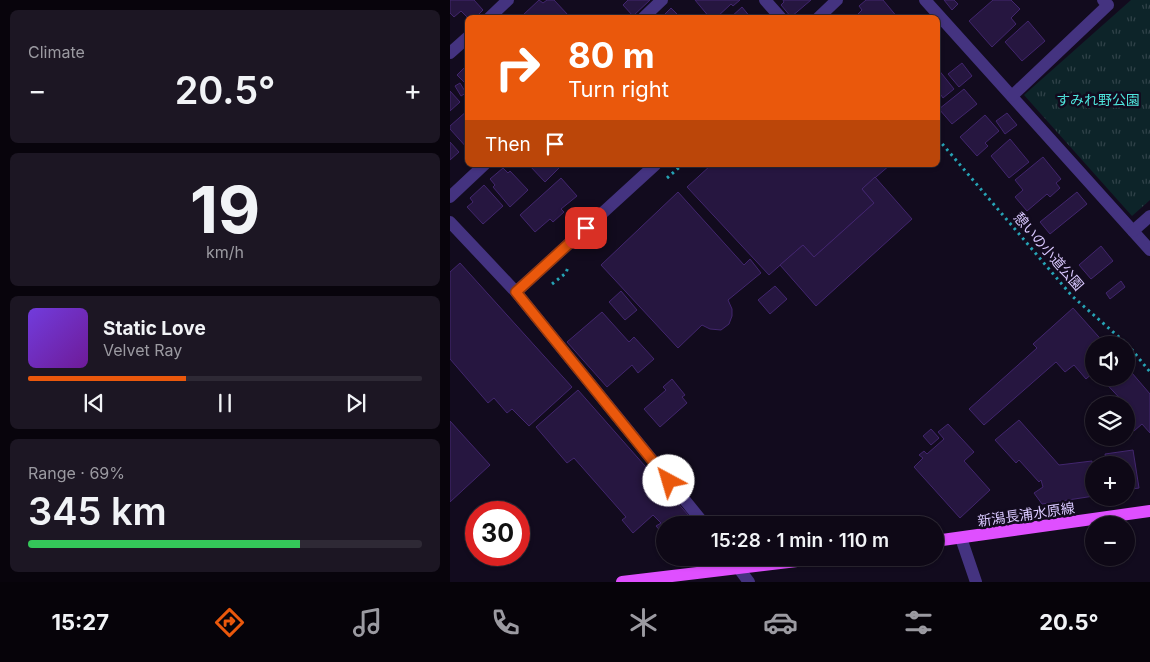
<!DOCTYPE html>
<meta charset="utf-8">
<style>
body{margin:0;font-family:Inter,"Noto Sans JP",sans-serif;background:#1c1623;color:#f1f3f6;height:100vh;display:flex;flex-direction:column;font-size:19px;white-space:nowrap}
*{box-sizing:border-box;margin:0}
p{font-size:16px;color:#9b9aa1}
.icon{flex:none;width:28px;height:28px;fill:none;stroke:currentColor;stroke-width:2;stroke-linecap:round;stroke-linejoin:round}
.map{position:relative;flex:1;overflow:hidden}
.details{display:flex;flex-direction:column;gap:10px;padding:10px;background:#08040c;width:450px}
.details>*{flex:none}
.guide{position:absolute;left:15px;top:15px;width:475px;height:152px;border-radius:8px;box-shadow:0 1px 4px #0004,0 0 0 1px #2e2935;background:#ea580c;color:#fff;overflow:hidden}
.tools{position:absolute;left:635px;top:336px;display:grid;gap:10px}
.tools a{display:grid;place-items:center;width:50px;height:50px;border-radius:50%;background:#0e0816;box-shadow:0 1px 4px #0004,0 0 0 1px #2e2935;font-size:25px}
.speed{position:absolute;left:15px;top:501px;display:flex;gap:10px;font-size:25px;font-weight:700;text-align:center}
.speed>*{display:grid;place-content:center;width:65px;height:65px;border-radius:50%;background:#0e0816;box-shadow:0 1px 4px #0004,0 0 0 1px #2e2935;line-height:1}
.speed .limit{border:8px solid #d22;background:#fff;color:#111}
.pin{position:absolute;display:grid;place-items:center;width:42px;height:42px;color:#fff;margin:-21px;border-radius:10px;box-shadow:0 2px 8px #0006}
.me{position:absolute;width:55px;margin:-28px;rotate:321deg;stroke-linejoin:round;filter:drop-shadow(0 0 4px #0008)}
.turn{display:flex;align-items:center;gap:18px;height:105px;padding:0 20px;font-size:22px}
.turn .icon{width:65px;height:65px;stroke-width:2.5}
.turn b{display:block;font-size:35px;line-height:42px}
.then{display:flex;align-items:center;height:48px;padding:0 20px;background:#0003;gap:10px;font-size:19px}
.big{font-size:38px;font-weight:600;line-height:1.1}
.details .widget{flex:1;display:flex;flex-direction:column;justify-content:center;gap:8px;min-width:0;padding:0 18px;border-radius:8px;background:#1c1623}
.details .dial{align-items:center;gap:0}
.dial b{font-size:65px;line-height:1}
.song{display:flex;align-items:center;gap:15px}
.cover{width:60px;height:60px;border-radius:8px;background:linear-gradient(135deg,hsl(260 70% 55%),hsl(280 70% 35%))}
.played{height:5px;border-radius:2px;background:linear-gradient(90deg,#ea580c 40%,#2e2935 40%)}
.keys{display:flex;justify-content:space-around;direction:ltr}
.heat{display:flex;justify-content:space-between;align-items:center;font-size:28px;direction:ltr}
.charge{height:8px;border-radius:4px;background:linear-gradient(90deg,#34c759 69%,#2e2935 0)}
.trip{position:absolute;left:206px;top:516px;width:288px;height:50px;border-radius:25px;background:#0e0816;box-shadow:0 1px 4px #0004,0 0 0 1px #2e2935;font-weight:600;line-height:50px;text-align:center}
.dock{display:flex;height:80px;justify-content:space-around;align-items:center;background:#060309;color:#9b9aa1}
.dock .icon{width:35px;height:35px}
.dock .current{color:#ea580c}
.dock b{font-size:22px;color:#f1f3f6}
main{display:flex;flex:1;min-height:0}
.map>svg:first-child{display:block}
.park{fill:url(#park-tufts)}
.building{fill:#261640;stroke:#42266e}
.lines{fill:none;stroke-linecap:round;stroke-linejoin:round}
.path{stroke:#26a3b5;stroke-width:3;stroke-dasharray:2.5 4;stroke-linecap:butt}
.minor{stroke:#443380;stroke-width:12}
.major{stroke:#df4fff;stroke-width:12}
.route-casing{stroke:#983908;stroke-width:12}
.route{stroke:#ea580c;stroke-width:9}
.labels{text-anchor:middle;dominant-baseline:central;stroke-width:5;stroke-linejoin:round;paint-order:stroke}
.park-label{font-size:14px;fill:#4ee5dc;stroke:#120b1e}
.street-label{font-size:14px;fill:#d9c8ff;stroke:#120b1e}
</style>
<main>
<section class="details">
<div class="widget"><p>Climate</p>
<div class="heat"><a>−</a><b class="big">20.5°</b><a>+</a></div>
</div>
<div class="widget dial"><b>19</b><p>km/h</p></div>
<div class="widget">
<div class="song"><i class="cover"></i><div><b>Static Love</b><p>Velvet Ray</p></div></div>
<div class="played"></div>
<div class="keys"><svg class="icon" aria-label="previous" viewBox="0 0 24 24"><path d="M18 5L8 12l10 7zM5 5v14"/></svg><svg class="icon" aria-label="pause" viewBox="0 0 24 24"><path d="M8 5v14M16 5v14"/></svg><svg class="icon" aria-label="next" viewBox="0 0 24 24"><path d="M6 5l10 7-10 7zM19 5v14"/></svg></div>
</div>
<div class="widget"><p>Range · 69%</p><b class="big">345 km</b><div class="charge"></div></div>
</section>
<div class="map">
<svg width="700" height="582" viewBox="0 0 700 582">
<defs>
<pattern id="park-tufts" width="24" height="20" patternUnits="userSpaceOnUse" patternTransform="scale(1.25)"><rect width="24" height="20" fill="#0d2429"/><path d="M3 7l-1-3M5 7V3M7 7l1-3M15 17l-1-3M17 17v-4M19 17l1-3" fill="none" stroke="#304249"/></pattern>
</defs>
<rect width="100%" height="100%" fill="#120b1e"/>
<polygon class="park" points="681,0 700,0 700,200 682,216 574,95"/>
<g class="building">
<polygon points="0,0 24,0 33,10 25,18 18,18 11,11 4,17 0,13"/>
<polygon points="89,0 93,3 97,0 104,0 118,15 115,18 76,18 73,15"/>
<polygon points="178,0 200,0 183,16 173,5"/>
<polygon points="245,0 290,0 283,6 281,4 266,18 260,18"/>
<polygon points="333,0 361,0 341,17 331,5 334,2"/>
<polygon points="416,0 433,0 448,18 407,18 406,16 412,10 409,6"/>
<polygon points="494,0 504,0 508,4 502,10"/>
<polygon points="543,0 561,0 570,9 561,18 566,24 542,47 519,21"/>
<polygon points="292,7 301,18 280,18"/>
<polygon points="221,8 231,18 211,18"/>
<polygon points="578,21 595,41 572,61 555,42"/>
<polygon points="512,63 522,76 509,87 498,74"/>
<polygon points="18,64 18,86 7,75"/>
<polygon points="488,69 504,89 493,98 491,95 488,97"/>
<polygon points="10,83 16,93 11,96 5,86"/>
<polygon points="514,89 527,104 502,124 489,109"/>
<polygon points="0,91 10,102 0,111"/>
<polygon points="18,110 18,149 0,129 0,126"/>
<polygon points="557,113 567,125 555,134 546,121"/>
<polygon points="535,115 549,131 535,143 538,146 527,156 510,137"/>
<polygon points="560,139 579,162 559,178 541,156"/>
<polygon points="0,142 9,152 0,160"/>
<polygon points="593,157 611,179 606,183 610,188 600,197 597,194 577,211 565,197 573,190 565,180"/>
<polygon points="79,165 112,165 95,182"/>
<polygon points="261,165 440,165 412,189 424,203 364,257 353,245 319,275 237,187"/>
<polygon points="53,168 58,173 60,171 78,190 60,207 43,187 45,185 40,179"/>
<polygon points="425,177 462,219 366,306 330,265 353,245 364,257 424,203 412,189"/>
<polygon points="111,178 127,196 111,209 114,212 103,222 100,219 85,232 70,215"/>
<polygon points="34,185 53,206 33,224 17,207 23,202 20,198"/>
<polygon points="228,192 294,265 300,259 311,273 278,300 282,309 282,316 279,324 271,330 260,329 252,325 228,348 151,265"/>
<polygon points="627,192 637,204 600,234 590,222"/>
<polygon points="651,246 663,261 641,279 629,265"/>
<polygon points="10,263 122,387 79,426 62,409 57,413 44,398 38,403 0,359 0,272"/>
<polygon points="671,281 675,287 660,299 656,293"/>
<polygon points="325,286 337,299 320,314 308,300"/>
<polygon points="171,291 187,310 175,320 159,302"/>
<polygon points="623,308 656,345 644,345 644,372 636,379 624,365 615,372 606,362 534,425 519,409 587,348 583,344"/>
<polygon points="152,312 179,342 184,337 204,359 188,373 182,365 157,387 117,342"/>
<polygon points="676,366 700,394 700,433 692,424 684,431 676,422 676,405 651,378 676,378"/>
<polygon points="222,379 235,395 232,397 237,403 210,427 194,409 216,390 213,387"/>
<polygon points="128,390 247,525 215,525 215,536 206,526 211,523 203,515 183,533 172,520 176,517 124,458 117,463 86,427"/>
<polygon points="569,420 609,465 642,461 644,496 592,504 584,493 593,487 591,480 589,482 569,460 566,463 545,440"/>
<polygon points="0,421 40,465 0,502"/>
<polygon points="498,424 524,452 514,461 540,490 510,518 464,467 473,458 469,455 474,451 477,454 494,439 488,432"/>
<polygon points="481,429 489,438 481,445 473,436"/>
<polygon points="683,450 689,488 676,490 676,465 657,465 655,454"/>
</g>
<g class="lines">
<g class="path">
<polyline points="488,139 622,296 678,345 700,372"/>
<polyline points="217,178 232,165"/>
<polyline points="102,284 116,273 118,267"/>
</g>
<g class="minor">
<polyline points="315,0 331,18"/>
<polyline points="475,0 700,250"/>
<polyline points="39,18 58,0"/>
<polyline points="193,18 212,0"/>
<polyline points="368,18 387,0"/>
<polyline points="0,53 18,37"/>
<polyline points="562,96 658,5 653,0"/>
<polyline points="0,197 34,165"/>
<polyline points="0,222 66,292 255,525"/>
<polyline points="683,231 700,216"/>
<polyline points="66,292 205,165"/>
<polyline points="511,538 526,582"/>
<polyline points="281,558 299,582"/>
</g>
<g class="major">
<polyline points="485,541 700,511"/>
<polyline points="172,582 372,558"/>
</g>
</g>
<g class="lines">
<defs>
<polyline id="route" points="136,228 66,292 219,481"/>
</defs>
<use href="#route" class="route-casing"/>
<use href="#route" class="route"/>
</g>
<g class="labels">
<g class="park-label">
<text x="648" y="99">すみれ野公園</text>
</g>
<g class="street-label">
<text transform="translate(599 251) rotate(49)">憩いの小道公園</text>
<text transform="translate(576 514) rotate(-8)">新潟長浦水原線</text>
</g>
</g>
</svg>
<div class="tools">
<a><svg class="icon" aria-label="sound" viewBox="0 0 24 24"><path d="M4 9h4l5-4v14l-5-4H4zM17 9q2 3 0 6"/></svg></a>
<a><svg class="icon" aria-label="layers" viewBox="0 0 24 24"><path d="M12 4l9 5-9 5-9-5zM3 14l9 5 9-5"/></svg></a>
<a>+</a>
<a>−</a>
</div>
<div class="speed"><div class="limit">30</div></div>
<div class="pin" style="left:136px;top:228px;background:#d93025"><svg class="icon" aria-label="arrive" viewBox="0 0 24 24"><path d="M6 21V4h12l-3 4 3 4H6"/></svg></div>
<svg class="me" style="left:219px;top:481px" viewBox="-20 -20 40 40"><circle r="19" fill="#fff"/><path d="M0-13L10 11 0 6-10 11z" fill="#ea580c"/></svg>
<div class="trip">15:28 · 1 min · 110 m</div>
<div class="guide">
<div class="turn"><svg class="icon" aria-label="right" viewBox="0 0 24 24"><path d="M7 20v-9h11M14 6l5 5-5 5"/></svg><div><b>80 m</b>Turn right</div></div>
<div class="then">Then<svg class="icon" aria-label="arrive" viewBox="0 0 24 24"><path d="M6 21V4h12l-3 4 3 4H6"/></svg></div>
</div>
</div>
</main>
<nav class="dock">
<b>15:27</b>
<svg class="icon current" aria-label="directions" viewBox="0 0 24 24"><path d="M12 3l9 9-9 9-9-9zM9 14v-3h6M13 9l2 2-2 2"/></svg>
<svg class="icon" aria-label="music" viewBox="0 0 24 24"><path d="M9 18V5l10-2v13"/><circle cx="6" cy="18" r="3"/><circle cx="16" cy="16" r="3"/></svg>
<svg class="icon" aria-label="phone" viewBox="0 0 24 24"><path d="M5 4h4l2 5-3 2q2 4 5 5l2-3 5 2v4C11 20 4 13 5 4z"/></svg>
<svg class="icon" aria-label="climate" viewBox="0 0 24 24"><path d="M12 3v18M4 7l16 10M4 17L20 7"/></svg>
<svg class="icon" aria-label="car" viewBox="0 0 24 24"><path d="M5 17H2v-5l4-1 3-4h7l3 4 3 1v5h-3M9 17h6M6 11h13"/><circle cx="7" cy="17" r="2"/><circle cx="17" cy="17" r="2"/></svg>
<svg class="icon" aria-label="filters" viewBox="0 0 24 24"><path d="M4 7h16M4 17h16"/><circle cx="9" cy="7" r="2"/><circle cx="15" cy="17" r="2"/></svg>
<b>20.5°</b>
</nav>
